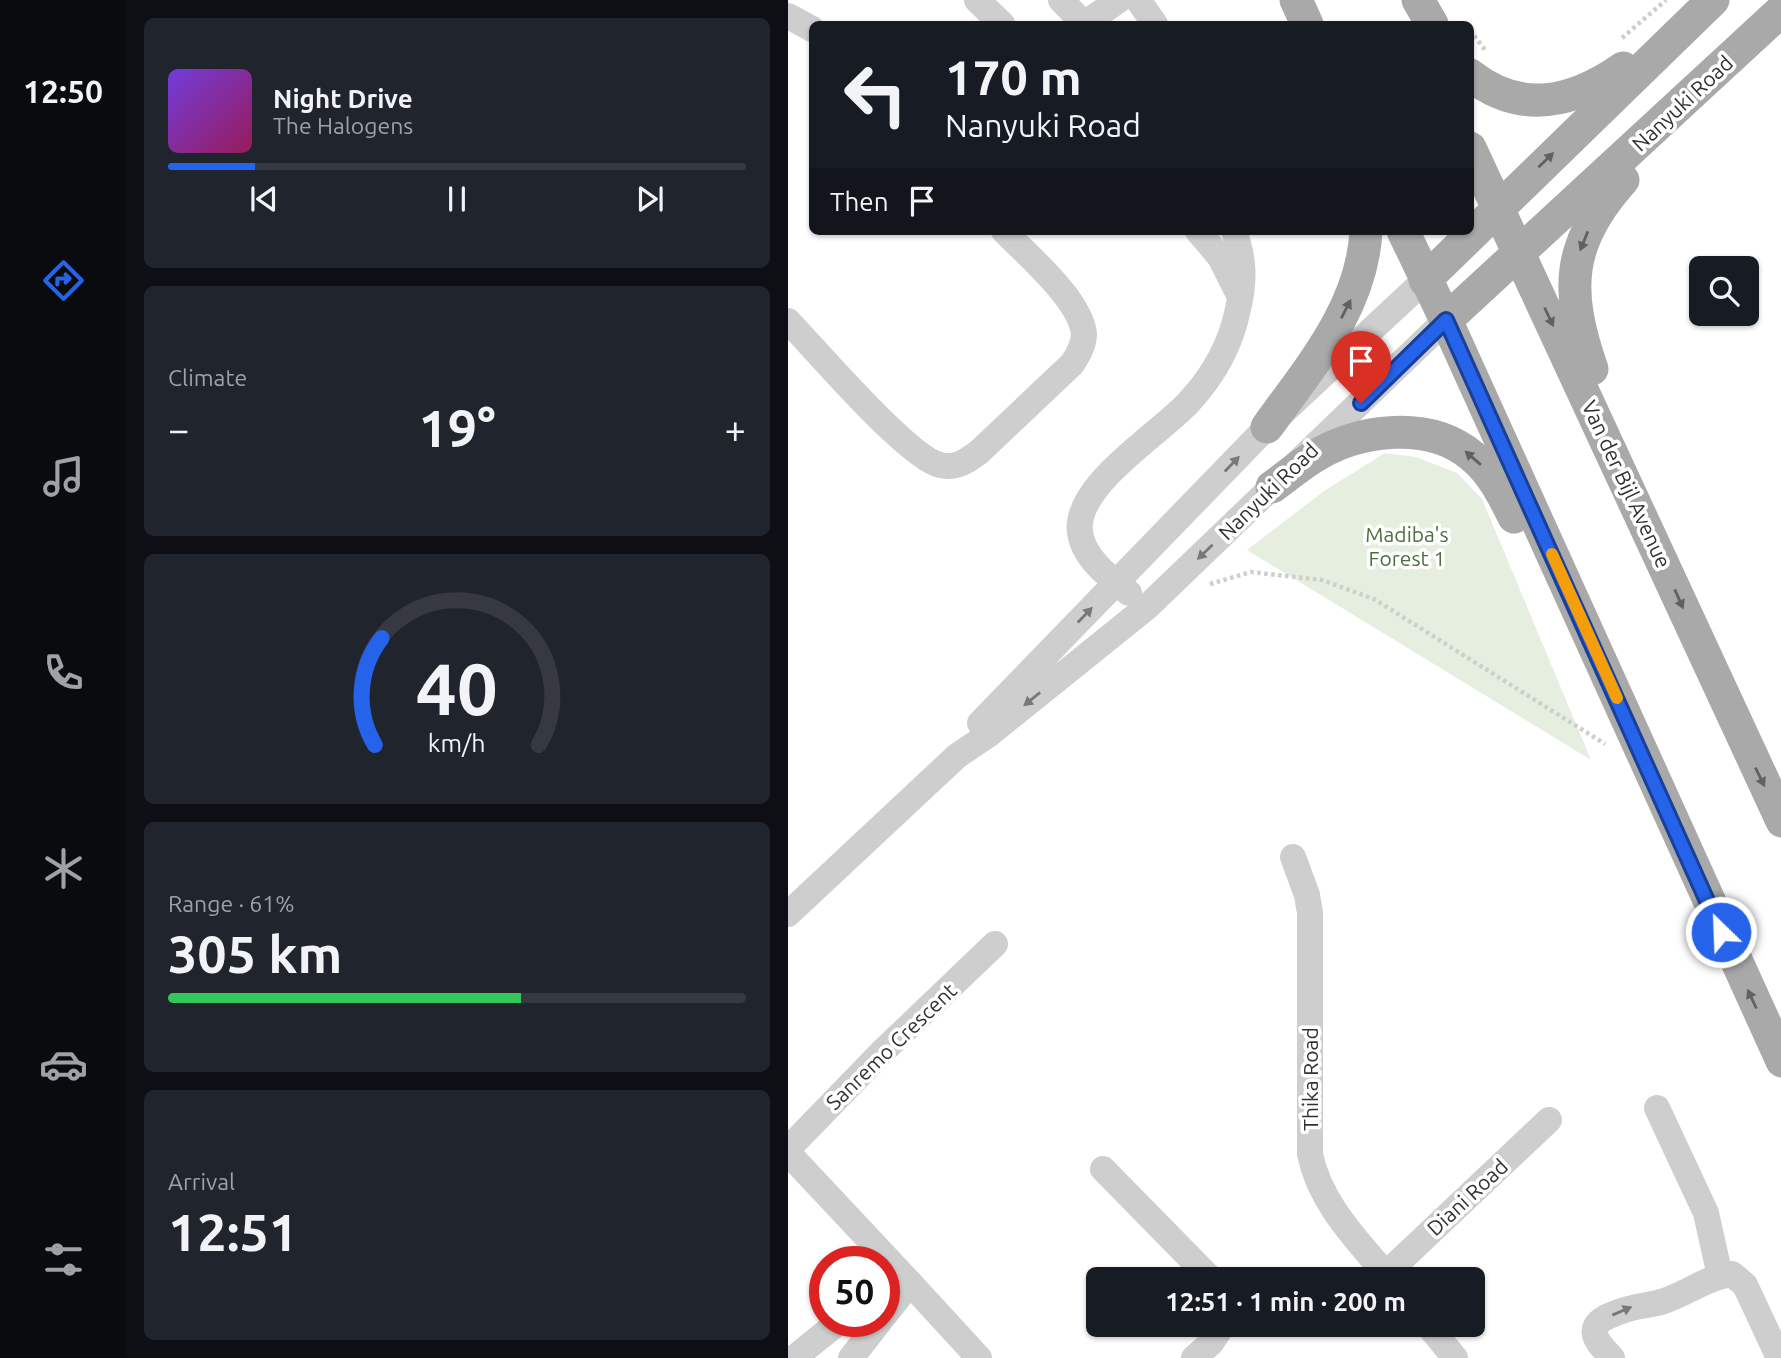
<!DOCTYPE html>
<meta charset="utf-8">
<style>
body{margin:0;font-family:Ubuntu,sans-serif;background:#20242c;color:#f1f3f6;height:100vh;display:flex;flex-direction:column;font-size:26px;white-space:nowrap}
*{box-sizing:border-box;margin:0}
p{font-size:23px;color:#9ea1a6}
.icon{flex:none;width:38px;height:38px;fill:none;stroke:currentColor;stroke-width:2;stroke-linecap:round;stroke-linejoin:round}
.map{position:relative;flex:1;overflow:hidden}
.side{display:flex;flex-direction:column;gap:18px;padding:18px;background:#0d0f14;width:662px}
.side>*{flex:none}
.guide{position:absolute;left:21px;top:21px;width:665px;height:214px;border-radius:10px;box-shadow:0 2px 5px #0004;background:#171b24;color:#f1f3f6;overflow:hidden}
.controls{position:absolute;left:901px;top:256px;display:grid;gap:14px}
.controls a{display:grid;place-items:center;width:70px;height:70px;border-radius:10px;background:#171b24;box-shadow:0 2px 5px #0004;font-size:35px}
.speed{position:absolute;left:21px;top:1246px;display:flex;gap:14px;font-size:35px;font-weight:700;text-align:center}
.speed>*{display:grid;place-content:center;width:91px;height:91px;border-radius:50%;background:#171b24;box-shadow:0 2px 5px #0004;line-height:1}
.speed .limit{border:10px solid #d22;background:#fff;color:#111}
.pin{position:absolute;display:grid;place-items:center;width:60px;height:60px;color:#fff;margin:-72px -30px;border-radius:50% 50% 50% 0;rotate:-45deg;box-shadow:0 0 7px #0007}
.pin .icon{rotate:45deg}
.me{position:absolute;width:77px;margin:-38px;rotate:336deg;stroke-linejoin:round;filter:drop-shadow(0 0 5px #0008)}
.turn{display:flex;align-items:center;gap:24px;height:147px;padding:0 21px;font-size:32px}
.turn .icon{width:91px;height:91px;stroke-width:2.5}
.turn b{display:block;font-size:49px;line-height:60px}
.then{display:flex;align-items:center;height:66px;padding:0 21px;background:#0003;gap:14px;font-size:26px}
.big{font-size:52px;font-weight:600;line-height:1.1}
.side .widget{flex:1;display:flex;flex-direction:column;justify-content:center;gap:10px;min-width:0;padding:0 24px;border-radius:10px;background:#20242c}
.side .dial{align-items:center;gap:0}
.dial svg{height:182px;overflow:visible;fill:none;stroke:#363941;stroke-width:7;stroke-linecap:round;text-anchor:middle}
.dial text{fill:#f1f3f6;stroke:none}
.song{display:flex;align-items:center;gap:21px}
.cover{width:84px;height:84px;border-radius:10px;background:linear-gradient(135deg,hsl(260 70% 55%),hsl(330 70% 35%))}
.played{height:7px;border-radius:4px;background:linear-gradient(90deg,#2563eb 15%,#363941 15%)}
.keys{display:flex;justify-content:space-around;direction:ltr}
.heat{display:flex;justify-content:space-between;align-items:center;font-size:38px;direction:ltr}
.charge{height:10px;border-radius:5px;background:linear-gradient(90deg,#34c759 61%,#363941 0)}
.trip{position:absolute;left:298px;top:1267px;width:399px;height:70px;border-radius:10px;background:#171b24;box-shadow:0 2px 5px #0004;font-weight:600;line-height:70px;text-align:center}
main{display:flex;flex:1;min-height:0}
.menu{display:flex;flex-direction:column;width:126px;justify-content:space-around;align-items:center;background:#090b0e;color:#9ea1a6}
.menu .icon{width:49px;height:49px}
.menu .selected{color:#2563eb}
.menu b{font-size:32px;color:#f1f3f6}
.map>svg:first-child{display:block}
.green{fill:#e6eee0}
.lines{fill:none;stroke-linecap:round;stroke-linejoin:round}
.path{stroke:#cecece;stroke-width:4.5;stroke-dasharray:3.5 3.5;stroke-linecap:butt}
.minor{stroke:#cecece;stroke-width:26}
.major{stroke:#a9a9a9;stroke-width:33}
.oneway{fill:#616161}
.oneway2{fill:#787878}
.route-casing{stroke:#184099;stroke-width:18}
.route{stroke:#2563eb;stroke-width:12}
.slow{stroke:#f59e0b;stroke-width:12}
.labels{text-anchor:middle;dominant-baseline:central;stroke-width:7;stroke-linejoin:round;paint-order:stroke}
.street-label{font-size:21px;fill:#313131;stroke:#fff}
.park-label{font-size:21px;fill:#4d6f3d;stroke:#fff}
</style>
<main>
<nav class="menu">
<b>12:50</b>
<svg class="icon selected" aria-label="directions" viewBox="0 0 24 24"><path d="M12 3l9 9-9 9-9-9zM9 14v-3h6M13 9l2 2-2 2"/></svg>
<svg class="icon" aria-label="music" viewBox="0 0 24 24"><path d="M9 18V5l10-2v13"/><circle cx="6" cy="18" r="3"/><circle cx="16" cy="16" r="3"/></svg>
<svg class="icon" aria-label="phone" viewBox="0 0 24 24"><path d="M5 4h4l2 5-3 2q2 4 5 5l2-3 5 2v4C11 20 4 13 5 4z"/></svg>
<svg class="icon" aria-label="climate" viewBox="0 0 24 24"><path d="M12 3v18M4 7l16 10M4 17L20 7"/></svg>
<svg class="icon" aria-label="car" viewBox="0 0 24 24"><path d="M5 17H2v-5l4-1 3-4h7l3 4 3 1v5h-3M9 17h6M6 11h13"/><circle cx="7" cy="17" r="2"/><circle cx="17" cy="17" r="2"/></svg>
<svg class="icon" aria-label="filters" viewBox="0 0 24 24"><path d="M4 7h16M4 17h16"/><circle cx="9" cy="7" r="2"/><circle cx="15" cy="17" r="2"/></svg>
</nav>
<section class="side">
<div class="widget">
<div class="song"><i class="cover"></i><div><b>Night Drive</b><p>The Halogens</p></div></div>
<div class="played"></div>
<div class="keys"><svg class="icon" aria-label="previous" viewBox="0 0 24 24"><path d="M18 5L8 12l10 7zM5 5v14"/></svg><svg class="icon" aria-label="pause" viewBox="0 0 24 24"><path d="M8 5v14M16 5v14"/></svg><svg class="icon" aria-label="next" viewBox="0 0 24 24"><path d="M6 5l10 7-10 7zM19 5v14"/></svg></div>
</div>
<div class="widget"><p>Climate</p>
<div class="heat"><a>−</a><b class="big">19°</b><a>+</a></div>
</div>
<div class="widget dial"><svg viewBox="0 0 100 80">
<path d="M14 69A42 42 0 1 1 86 69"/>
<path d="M14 69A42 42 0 0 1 17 22" stroke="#2563eb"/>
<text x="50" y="56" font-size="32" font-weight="700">40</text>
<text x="50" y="72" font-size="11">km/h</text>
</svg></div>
<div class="widget"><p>Range · 61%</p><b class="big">305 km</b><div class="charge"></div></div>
<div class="widget"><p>Arrival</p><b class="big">12:51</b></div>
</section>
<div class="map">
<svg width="994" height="1358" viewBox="0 0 994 1358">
<rect width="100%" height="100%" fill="#fff"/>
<polygon class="green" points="597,453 628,457 669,473 694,499 803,760 459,550 536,491"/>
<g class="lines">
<g class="path">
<polyline points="682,30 697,50"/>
<polyline points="834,38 878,0"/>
<polyline points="422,584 463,572 534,580 586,599 817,744"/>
</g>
<g class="minor">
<polyline points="189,0 214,24"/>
<polyline points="273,0 296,24"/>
<polyline points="350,0 367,24"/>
<polyline points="0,16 24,29"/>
<polyline points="296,24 331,0"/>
<polyline points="410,231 432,257 452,297"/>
<path d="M0 321C28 350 120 458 152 465 168 469 179 461 191 452L284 364C290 355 296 345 296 334 293 300 239 255 216 231"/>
<path d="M341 593C322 578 295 558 292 532 286 485 372 434 401 402 425 376 443 344 450 309 457 280 456 258 446 231"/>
<polyline points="192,723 479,427 637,280"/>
<path d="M505 857 519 895 522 913V1154C532 1204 570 1241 602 1279"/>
<polyline points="0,914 169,756 200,735 359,607 658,320"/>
<polyline points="869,1108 918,1213 932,1276"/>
<polyline points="0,1149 93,1053 207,944"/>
<polyline points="0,1153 122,1283 96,1316"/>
<polyline points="315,1169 423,1279"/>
<polyline points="598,1274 761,1120"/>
<polyline points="122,1283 191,1358"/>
<polyline points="640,1325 667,1358"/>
<polyline points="6,1358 52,1321"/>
<polyline points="63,1358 92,1321"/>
<polyline points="406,1358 423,1343 435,1325"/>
<path d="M824 1358C817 1350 802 1337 808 1326 812 1318 824 1315 831 1312 845 1306 859 1306 873 1302 897 1295 919 1277 944 1274L957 1285 991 1358"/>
</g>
<g class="major">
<polyline points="508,0 519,24"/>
<polyline points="630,0 644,24"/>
<path d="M682 75C733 115 785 103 835 68"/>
<polyline points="682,148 994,821"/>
<polyline points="615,231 658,320 994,1061"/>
<polyline points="637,280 925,0"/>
<polyline points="658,320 994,10"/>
<path d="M804 369C777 292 778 243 835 180"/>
<path d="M479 427C522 367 574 308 578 231"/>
<path d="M484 487C498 477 512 465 527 456 572 429 641 420 684 456 704 472 715 495 726 517"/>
</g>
</g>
<defs><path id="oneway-solid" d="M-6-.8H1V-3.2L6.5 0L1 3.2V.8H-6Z" transform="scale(1.75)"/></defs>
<g class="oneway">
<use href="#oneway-solid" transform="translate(758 160) rotate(-44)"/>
<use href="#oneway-solid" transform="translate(796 241) rotate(112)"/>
<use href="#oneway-solid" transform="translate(558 309) rotate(-63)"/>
<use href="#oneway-solid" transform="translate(761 317) rotate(65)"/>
<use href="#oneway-solid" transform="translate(685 458) rotate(-139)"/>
<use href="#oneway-solid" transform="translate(891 599) rotate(66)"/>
<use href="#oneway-solid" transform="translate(972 777) rotate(64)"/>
<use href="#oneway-solid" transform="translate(964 999) rotate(-115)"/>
</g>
<g class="oneway2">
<use href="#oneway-solid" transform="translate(444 464) rotate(-46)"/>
<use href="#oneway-solid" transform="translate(417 552) rotate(136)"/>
<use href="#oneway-solid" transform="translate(297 615) rotate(-46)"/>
<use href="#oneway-solid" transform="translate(244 699) rotate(141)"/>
<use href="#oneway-solid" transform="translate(834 1311) rotate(-23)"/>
</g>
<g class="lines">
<defs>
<polyline id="route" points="573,403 658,320 933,932"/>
</defs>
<use href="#route" class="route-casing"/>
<use href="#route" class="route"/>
<polyline class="slow" points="764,554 829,698"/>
</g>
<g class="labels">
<g class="street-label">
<text transform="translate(894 103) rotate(-43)">Nanyuki Road</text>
<text transform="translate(839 484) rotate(65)">Van der Bijl Avenue</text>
<text transform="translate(480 491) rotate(-44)">Nanyuki Road</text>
<text transform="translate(103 1046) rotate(-44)">Sanremo Crescent</text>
<text transform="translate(522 1079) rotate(-90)">Thika Road</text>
<text transform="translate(679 1197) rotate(-43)">Diani Road</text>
</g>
<g class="park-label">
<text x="619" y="534">Madiba's<tspan x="619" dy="24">Forest 1</tspan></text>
</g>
</g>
</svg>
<div class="controls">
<a><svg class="icon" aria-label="search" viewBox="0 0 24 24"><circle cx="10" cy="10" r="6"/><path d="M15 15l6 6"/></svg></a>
</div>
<div class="speed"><div class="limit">50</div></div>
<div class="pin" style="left:573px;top:403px;background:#d93025"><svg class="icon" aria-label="arrive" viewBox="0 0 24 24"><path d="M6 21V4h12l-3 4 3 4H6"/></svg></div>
<svg class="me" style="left:933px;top:932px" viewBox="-20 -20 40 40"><circle r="17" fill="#2563eb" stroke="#fff" stroke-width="3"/><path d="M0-11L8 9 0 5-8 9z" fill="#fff"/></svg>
<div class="trip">12:51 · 1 min · 200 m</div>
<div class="guide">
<div class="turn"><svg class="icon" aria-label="left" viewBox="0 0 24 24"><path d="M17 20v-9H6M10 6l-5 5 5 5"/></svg><div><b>170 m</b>Nanyuki Road</div></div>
<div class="then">Then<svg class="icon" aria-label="arrive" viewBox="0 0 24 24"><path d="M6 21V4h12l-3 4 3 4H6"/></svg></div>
</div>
</div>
</main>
